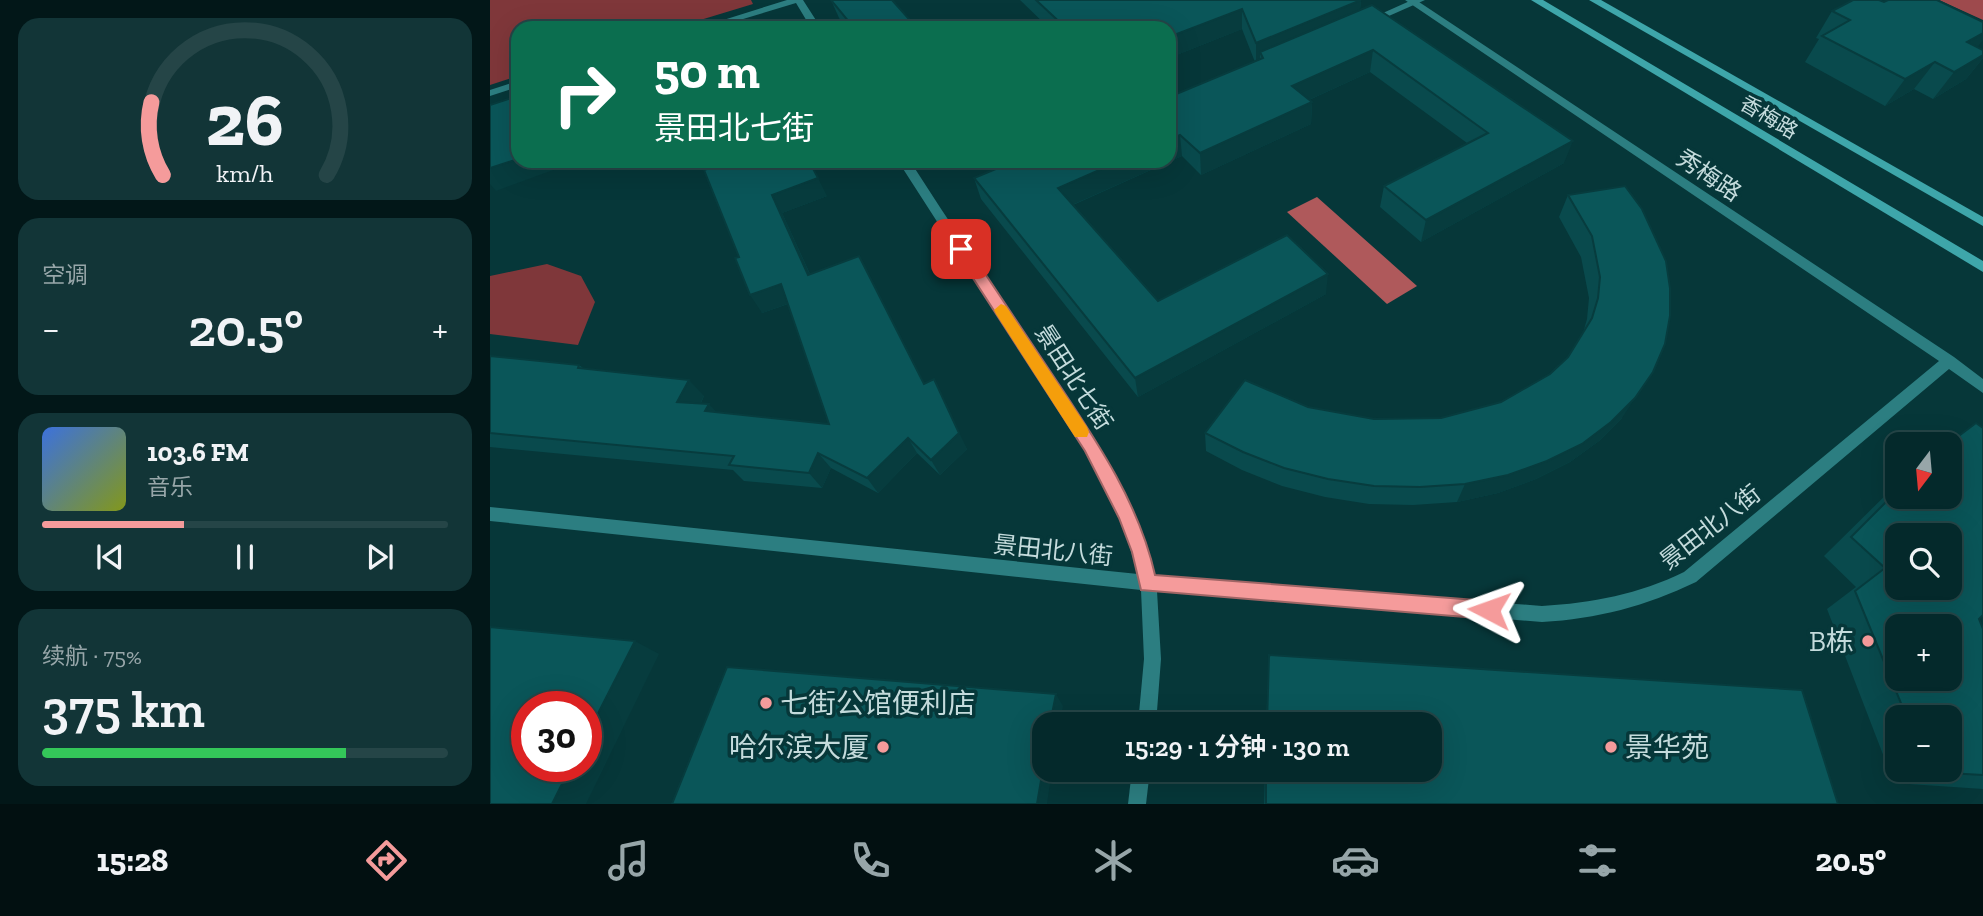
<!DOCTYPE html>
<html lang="zh">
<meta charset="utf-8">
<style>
body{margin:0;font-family:"Zilla Slab","Noto Sans SC",serif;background:#123537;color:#f1f3f6;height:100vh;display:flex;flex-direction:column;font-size:26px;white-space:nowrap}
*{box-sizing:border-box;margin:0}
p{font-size:23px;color:#97a6a9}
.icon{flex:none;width:38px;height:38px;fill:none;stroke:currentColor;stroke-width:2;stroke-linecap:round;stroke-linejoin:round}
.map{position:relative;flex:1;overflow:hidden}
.side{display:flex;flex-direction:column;gap:18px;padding:18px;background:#021718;width:490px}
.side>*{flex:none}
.hud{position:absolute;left:21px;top:21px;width:665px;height:147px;border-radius:21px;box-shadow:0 7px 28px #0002,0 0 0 2px #254547;background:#0b6e4f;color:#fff;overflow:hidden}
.needle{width:46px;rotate:196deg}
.controls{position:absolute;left:1395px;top:432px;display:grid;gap:14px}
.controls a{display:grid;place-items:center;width:77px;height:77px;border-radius:14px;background:#04292b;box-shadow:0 7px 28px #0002,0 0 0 2px #254547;font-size:35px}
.speed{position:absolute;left:21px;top:691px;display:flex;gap:14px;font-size:35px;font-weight:700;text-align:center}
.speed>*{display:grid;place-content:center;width:91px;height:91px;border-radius:50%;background:#04292b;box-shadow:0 7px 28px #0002,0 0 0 2px #254547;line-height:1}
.speed .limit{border:10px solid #d22;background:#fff;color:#111}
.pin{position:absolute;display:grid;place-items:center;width:60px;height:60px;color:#fff;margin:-30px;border-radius:14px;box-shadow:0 4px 10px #0006}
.me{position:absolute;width:77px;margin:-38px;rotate:274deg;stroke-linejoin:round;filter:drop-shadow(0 0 5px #0008)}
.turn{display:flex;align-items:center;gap:24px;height:147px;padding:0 28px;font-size:32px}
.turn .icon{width:91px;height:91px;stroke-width:2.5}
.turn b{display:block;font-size:49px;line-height:60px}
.big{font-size:52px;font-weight:600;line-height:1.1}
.side .card{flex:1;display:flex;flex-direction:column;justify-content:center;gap:10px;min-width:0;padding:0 24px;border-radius:21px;background:#123537}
.side .dial{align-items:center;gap:0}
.dial svg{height:182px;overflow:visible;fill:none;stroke:#254547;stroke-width:7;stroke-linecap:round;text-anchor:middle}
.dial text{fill:#f1f3f6;stroke:none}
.song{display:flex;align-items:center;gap:21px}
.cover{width:84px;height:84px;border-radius:10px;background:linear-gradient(135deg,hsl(220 70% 55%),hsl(70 70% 35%))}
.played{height:7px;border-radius:4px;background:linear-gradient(90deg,#f59b9b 35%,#254547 35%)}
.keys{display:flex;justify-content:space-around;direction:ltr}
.heat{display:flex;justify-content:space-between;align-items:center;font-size:38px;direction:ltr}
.charge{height:10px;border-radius:5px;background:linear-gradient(90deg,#34c759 75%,#254547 0)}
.trip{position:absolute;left:542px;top:712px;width:410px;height:70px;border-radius:21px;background:#04292b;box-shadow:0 7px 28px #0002,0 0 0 2px #254547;font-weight:600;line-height:70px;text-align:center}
.tab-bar{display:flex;height:112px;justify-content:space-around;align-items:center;background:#021011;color:#97a6a9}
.tab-bar .icon{width:49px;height:49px}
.tab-bar .selected{color:#f59b9b}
.tab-bar b{font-size:32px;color:#f1f3f6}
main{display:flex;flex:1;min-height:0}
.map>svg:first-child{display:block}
.green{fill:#7f373a}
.forest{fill:#9e4a4d}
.water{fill:#af595b}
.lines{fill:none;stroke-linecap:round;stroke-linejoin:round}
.service{fill:#2c7e81;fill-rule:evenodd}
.minor{fill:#2c7e81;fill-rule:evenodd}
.secondary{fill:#3ea6aa;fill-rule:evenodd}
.wall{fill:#094a4d;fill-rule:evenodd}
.shaded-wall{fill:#073c3e}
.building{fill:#0a5659;stroke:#073c3e;stroke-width:2;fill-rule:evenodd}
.route{fill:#f59b9b;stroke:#9f6565;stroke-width:2}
.slow{fill:#f59e0b}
.poi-dot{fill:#f59b9b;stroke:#063739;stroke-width:2.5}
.labels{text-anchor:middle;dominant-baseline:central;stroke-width:7;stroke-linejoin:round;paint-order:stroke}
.far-street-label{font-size:21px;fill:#c4dbdc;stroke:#063739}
.street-label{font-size:24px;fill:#c4dbdc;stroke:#063739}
.near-poi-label{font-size:28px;fill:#c4dbdc;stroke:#063739;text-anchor:end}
</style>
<main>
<section class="side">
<div class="card dial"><svg viewBox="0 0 100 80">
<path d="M14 69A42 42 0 1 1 86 69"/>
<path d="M14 69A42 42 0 0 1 9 37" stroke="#f59b9b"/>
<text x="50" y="56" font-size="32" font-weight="700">26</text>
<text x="50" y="72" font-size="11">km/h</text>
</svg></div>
<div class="card"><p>空调</p>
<div class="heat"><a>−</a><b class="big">20.5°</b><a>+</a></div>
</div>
<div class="card">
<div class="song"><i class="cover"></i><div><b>103.6 FM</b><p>音乐</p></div></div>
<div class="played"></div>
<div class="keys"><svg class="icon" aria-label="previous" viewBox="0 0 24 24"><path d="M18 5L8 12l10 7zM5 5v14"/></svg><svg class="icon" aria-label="pause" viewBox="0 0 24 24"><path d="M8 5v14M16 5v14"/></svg><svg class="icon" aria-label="next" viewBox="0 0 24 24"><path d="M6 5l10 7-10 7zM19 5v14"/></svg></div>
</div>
<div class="card"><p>续航 · 75%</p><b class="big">375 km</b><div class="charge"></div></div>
</section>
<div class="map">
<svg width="1493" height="804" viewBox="0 0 1493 804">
<rect width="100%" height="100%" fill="#063739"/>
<g class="green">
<polygon points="0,0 261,0 263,4 184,28 28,28 28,76 0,85"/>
<polygon points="57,264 91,276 105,302 88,345 0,334 0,276"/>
</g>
<polygon class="forest" points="1449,0 1493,0 1493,20"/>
<polygon class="water" points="827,197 927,286 897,304 797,212"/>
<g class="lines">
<polygon class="service" points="922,0 935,0 883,23 875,21"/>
<g class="minor">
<polygon points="297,0 313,0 331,28 321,28 306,3 223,28 208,28"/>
<path d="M915 0H926L1464 357 1493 379V393L1459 369 1206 582C1156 606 1107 619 1052 622L667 591 671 659 666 724H648L654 659 651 590 0 521V507L648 574 633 526 600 459 408 161H420C461 225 504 288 546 351 592 420 647 493 664 576L1052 606C1102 603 1149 594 1194 572L1449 361Z"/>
<polygon points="28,81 28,87 0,96 0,90"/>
<polygon points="642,770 660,770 656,804 638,804"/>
</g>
<g class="secondary">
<polygon points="1041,0 1053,0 1493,261 1493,272"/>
<polygon points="1099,0 1111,0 1493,217 1493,226"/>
</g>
</g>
<g class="wall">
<polygon points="341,0 427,28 356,28 350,20"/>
<polygon points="530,0 871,0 870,10 1074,163 931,242 890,207 894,186 977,143 880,72 819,100 822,102 821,124 711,175 692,156 583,205 668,301 836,294 648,397 491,199 484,178 765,62 752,29 679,58 679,28 559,28"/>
<polygon points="1342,11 1487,47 1493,50 1493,58 1476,79 1443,99 1424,89 1395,106 1315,62 1329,39 1326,38"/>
<polygon points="240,161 337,196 292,213 320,274 434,384 477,449 450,475 427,453 388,493 341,468 332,488 254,481 243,470 0,447 0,356 89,365 93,368 214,396 211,403 226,412 339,424 298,304 272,313 249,257"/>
<polygon points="1135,186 1132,418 1109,441 1080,462 1046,479 1008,493 967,502 923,505 879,504 835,497 792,486 752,470 716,451 715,433 818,407 884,419 951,418 1011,402 1060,374 1078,357 1093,333 1097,319 1099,298 1091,257 1069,217 1078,195"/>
<path d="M1486 423 1489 619 1493 629V789L1404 783 1337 609 1366 587 1334 556 1407 484V497L1460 444H1457ZM1407 718H1460V770H1407Z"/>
<polygon points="779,655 1348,804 774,804 775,770 940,770 940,724 776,724"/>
</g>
<g class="shaded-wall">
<polygon points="871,0 869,20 773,58 770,52 770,62 766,63 766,43"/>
<polygon points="752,9 752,29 679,58 679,37"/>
<polygon points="1493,33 1493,40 1483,53 1457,69 1477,42"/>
<polygon points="883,50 880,72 801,108 802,86"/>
<polygon points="1493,55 1493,58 1476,79 1443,99 1464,72"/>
<polygon points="1445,62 1424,89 1395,106 1415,79"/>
<polygon points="822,102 821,124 711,175 710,153"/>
<polygon points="690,135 692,156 573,209 568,188 630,161 679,161 679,140"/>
<polygon points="1083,141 1074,163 931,242 936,220"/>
<polygon points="28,159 28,161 76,161 77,165 6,191 0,184 0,168"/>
<polygon points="328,178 337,196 292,213 328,292 318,275 282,195"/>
<polygon points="838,274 836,294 648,397 645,378"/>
<polygon points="291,284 303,302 272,313 260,295"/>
<polygon points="444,379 477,449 450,475 441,460"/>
<polygon points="199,380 214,396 203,418 187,402"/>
<polygon points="1145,398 1132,418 1109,441 1080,462 1046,479 1008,493 967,502 975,484"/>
<polygon points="219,404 234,420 215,411"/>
<polygon points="418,438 427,453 388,493 377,478"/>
<polygon points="328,453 341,468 332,488 319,473"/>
<polygon points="145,641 169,654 96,804 62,804 81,766 96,766 96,737"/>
<polygon points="566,694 573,706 570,724 560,724"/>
<polygon points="555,757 555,770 562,770 557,804 547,804"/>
</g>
<g class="building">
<polygon points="341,0 402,0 427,28 364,28"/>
<polygon points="546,0 871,0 766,43 752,9 679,37 679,28 576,28"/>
<polygon points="1363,0 1389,0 1394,2 1398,0 1447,0 1493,22 1493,33 1477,42 1493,50 1493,55 1464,72 1445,62 1415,79 1332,36 1360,20 1342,11"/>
<polygon points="882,5 1083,141 936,220 894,186 998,133 883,50 802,86 822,102 710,153 690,135 679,140 679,97 773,58 770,52"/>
<polygon points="28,96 28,159 0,168 0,105"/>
<polygon points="240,161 319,161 328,178 282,195 318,275 369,256 434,384 444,379 469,433 441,460 418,438 377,478 328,453 319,473 239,465 244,456 0,433 0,356 89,365 88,368 199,380 187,402 219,404 215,411 339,424 291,284 260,295 245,258 249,257 214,170"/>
<polygon points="525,161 630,161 568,188 668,301 797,235 838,274 645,378 484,178"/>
<polygon points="1135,186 1152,209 1176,261 1180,288 1180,316 1175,344 1163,372 1145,398 1121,422 1092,444 1057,461 1018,475 975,484 930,487 884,486 838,479 794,468 753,452 715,433 755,380 818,407 884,419 951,418 1011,402 1060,374 1078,357 1102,318 1108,298 1110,277 1102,236 1078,195"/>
<path d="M1486 423 1493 428V615L1489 619 1493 629V775L1440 772 1439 770H1460V718H1417L1365 591 1395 568 1361 537 1407 491V497H1460V444H1458ZM1407 536H1460V588H1407ZM1407 626H1460V679H1407Z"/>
<polygon points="0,627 145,641 96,737 96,707 37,707 37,766 81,766 62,804 0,804"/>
<polygon points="779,655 1312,690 1348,804 776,804 776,770 940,770 940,724 777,724"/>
<polygon points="237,667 566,694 560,724 555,724 555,757 547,804 182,804"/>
</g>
<path class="route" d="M471 244 476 245C506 290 536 335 566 380 606 440 649 503 665 575L999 601 1006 603 1008 610 1006 616 999 619 651 590 642 552 629 518 595 451 466 252 464 249Z"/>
<polygon class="slow" points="511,304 516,306 597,427 599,432 597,437 585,437 506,314 504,310"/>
<g class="poi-dot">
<circle cx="1378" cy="641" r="7"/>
<circle cx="276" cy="703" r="7"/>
<circle cx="393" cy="747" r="7"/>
<circle cx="1121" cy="747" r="7"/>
</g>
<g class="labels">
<g class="far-street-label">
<text transform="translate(1279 117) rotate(31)">香梅路</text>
</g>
<g class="street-label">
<text transform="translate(1219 175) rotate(34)">秀梅路</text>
<text transform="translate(584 377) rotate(57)">景田北七街</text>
<text transform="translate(1220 527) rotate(-38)">景田北八街</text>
<text transform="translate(563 550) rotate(6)">景田北八街</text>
</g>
<g class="near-poi-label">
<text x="1364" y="641">B栋</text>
<text x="290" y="703" text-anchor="start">七街公馆便利店</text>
<text x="379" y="747">哈尔滨大厦</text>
<text x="1135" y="747" text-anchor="start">景华苑</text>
</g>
</g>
</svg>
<div class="controls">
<a><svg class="needle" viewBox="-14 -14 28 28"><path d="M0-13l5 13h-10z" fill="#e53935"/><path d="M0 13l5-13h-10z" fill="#97a6a9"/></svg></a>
<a><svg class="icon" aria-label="search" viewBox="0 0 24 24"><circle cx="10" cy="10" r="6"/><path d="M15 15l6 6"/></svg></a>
<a>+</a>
<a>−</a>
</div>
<div class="speed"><div class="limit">30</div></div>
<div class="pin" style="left:471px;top:249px;background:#d93025"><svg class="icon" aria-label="arrive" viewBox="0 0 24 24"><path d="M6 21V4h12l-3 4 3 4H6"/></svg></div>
<svg class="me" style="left:999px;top:610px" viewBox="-20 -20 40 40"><path d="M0-17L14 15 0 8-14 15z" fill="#f59b9b" stroke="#fff" stroke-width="4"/></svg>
<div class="trip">15:29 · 1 分钟 · 130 m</div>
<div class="hud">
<div class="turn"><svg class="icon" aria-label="right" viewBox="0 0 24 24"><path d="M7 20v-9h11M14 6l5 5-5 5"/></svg><div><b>50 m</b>景田北七街</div></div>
</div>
</div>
</main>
<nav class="tab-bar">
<b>15:28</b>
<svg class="icon selected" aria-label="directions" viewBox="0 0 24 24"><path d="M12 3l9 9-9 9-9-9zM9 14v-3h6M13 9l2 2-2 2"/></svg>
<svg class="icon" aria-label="music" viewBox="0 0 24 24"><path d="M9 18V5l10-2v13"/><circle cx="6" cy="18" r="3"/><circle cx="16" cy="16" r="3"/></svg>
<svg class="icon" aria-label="phone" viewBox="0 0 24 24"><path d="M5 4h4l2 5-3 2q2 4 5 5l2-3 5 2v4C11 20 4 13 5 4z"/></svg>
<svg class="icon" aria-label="climate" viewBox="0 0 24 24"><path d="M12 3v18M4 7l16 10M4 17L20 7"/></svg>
<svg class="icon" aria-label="car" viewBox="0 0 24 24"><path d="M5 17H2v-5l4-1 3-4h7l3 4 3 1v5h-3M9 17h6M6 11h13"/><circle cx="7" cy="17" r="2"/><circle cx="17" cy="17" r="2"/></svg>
<svg class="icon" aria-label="filters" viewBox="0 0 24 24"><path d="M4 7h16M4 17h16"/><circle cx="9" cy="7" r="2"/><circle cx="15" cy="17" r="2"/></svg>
<b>20.5°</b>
</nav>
